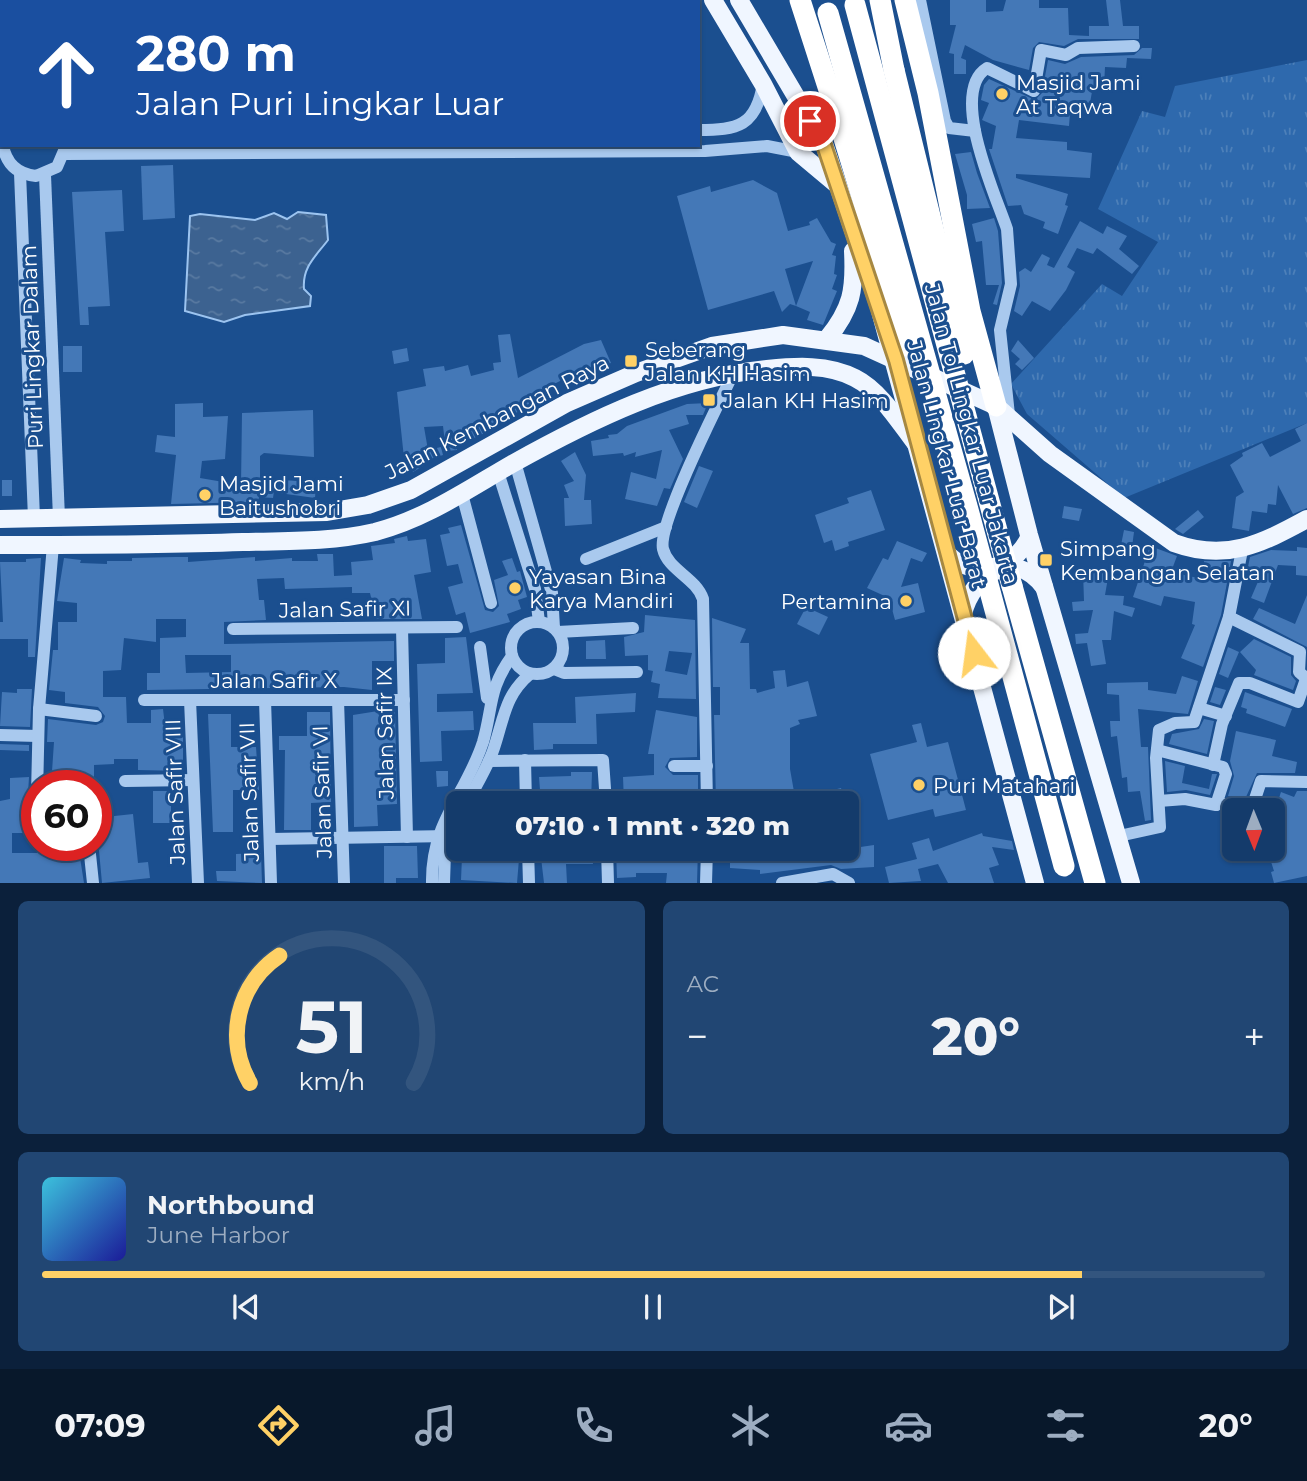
<!DOCTYPE html>
<html lang="id">
<meta charset="utf-8">
<style>
body{margin:0;font-family:Montserrat,sans-serif;background:#214673;color:#f1f3f6;height:100vh;display:flex;flex-direction:column;font-size:26px;white-space:nowrap}
*{box-sizing:border-box;margin:0}
p{font-size:23px;color:#9dadc1}
.icon{flex:none;width:38px;height:38px;fill:none;stroke:currentColor;stroke-width:2;stroke-linecap:round;stroke-linejoin:round}
.map{position:relative;height:883px;overflow:hidden}
.side{display:flex;flex-direction:column;gap:18px;padding:18px;background:#0b203b;flex:1}
.side>*{flex:none}
.top-card{position:absolute;left:0px;top:0px;width:700px;height:147px;box-shadow:0 2px 5px #0004,0 0 0 2px #33557e;background:#1a4fa0;color:#fff;overflow:hidden}
.needle{width:46px;rotate:179deg}
.controls{position:absolute;left:1222px;top:798px;display:grid;gap:14px}
.controls a{display:grid;place-items:center;width:63px;height:63px;border-radius:10px;background:#143b6b;box-shadow:0 2px 5px #0004,0 0 0 2px #33557e;font-size:35px}
.speed{position:absolute;left:21px;top:770px;display:flex;gap:14px;font-size:35px;font-weight:700;text-align:center}
.speed>*{display:grid;place-content:center;width:91px;height:91px;border-radius:50%;background:#143b6b;box-shadow:0 2px 5px #0004,0 0 0 2px #33557e;line-height:1}
.speed .limit{border:10px solid #d22;background:#fff;color:#111}
.pin{position:absolute;display:grid;place-items:center;width:60px;height:60px;color:#fff;margin:-30px;border:4px solid #fff;border-radius:50%;box-shadow:0 2px 7px #0007}
.me{position:absolute;width:77px;margin:-38px;rotate:345deg;stroke-linejoin:round;filter:drop-shadow(0 0 5px #0008)}
.turn{display:flex;align-items:center;gap:24px;height:147px;padding:0 21px;font-size:32px}
.turn .icon{width:91px;height:91px;stroke-width:2.5}
.turn b{display:block;font-size:49px;line-height:60px}
.big{font-size:52px;font-weight:800;line-height:1.1}
.side .tile{flex:1;display:flex;flex-direction:column;justify-content:center;gap:10px;min-width:0;padding:0 24px;border-radius:10px;background:#214673}
.side .dial{align-items:center;gap:0}
.dial svg{height:182px;overflow:visible;fill:none;stroke:#33557e;stroke-width:7;stroke-linecap:round;text-anchor:middle}
.dial text{fill:#f1f3f6;stroke:none}
.song{display:flex;align-items:center;gap:21px}
.cover{width:84px;height:84px;border-radius:10px;background:linear-gradient(135deg,hsl(190 70% 55%),hsl(240 70% 35%))}
.played{height:7px;border-radius:4px;background:linear-gradient(90deg,#ffd166 85%,#33557e 85%)}
.keys{display:flex;justify-content:space-around;direction:ltr}
.heat{display:flex;justify-content:space-between;align-items:center;font-size:38px;direction:ltr}
.side .tiles{flex:1;display:grid;gap:18px;grid-template-columns:1fr 1fr}
.tile:last-child{grid-column:span 2}
.trip{position:absolute;left:446px;top:791px;width:413px;height:70px;border-radius:10px;background:#143b6b;box-shadow:0 2px 5px #0004,0 0 0 2px #33557e;font-weight:800;line-height:70px;text-align:center}
.dock{display:flex;height:112px;justify-content:space-around;align-items:center;background:#08182b;color:#9dadc1}
.dock .icon{width:49px;height:49px}
.dock .on{color:#ffd166}
.dock b{font-size:32px;color:#f1f3f6}
.map>svg:first-child{display:block}
.grass{fill:url(#grass-tufts)}
.water{fill:url(#water-ripples);stroke:#9cc4f0;stroke-width:2}
.building{fill:#4478b7;fill-rule:evenodd}
.lines{fill:none;stroke-linecap:round;stroke-linejoin:round}
.minor{stroke:#a9c9ee;stroke-width:12}
.major{stroke:#f0f6ff;stroke-width:18}
.highway{stroke:#fff;stroke-width:21}
.highway-bridge{stroke:#fff;stroke-width:21}
.route-casing{stroke:#a68842;stroke-width:18}
.route{stroke:#ffd166;stroke-width:12}
.poi-dot{fill:#ffd166;stroke:#1b4f8f;stroke-width:2.5}
.labels{text-anchor:middle;dominant-baseline:central;stroke-width:6;stroke-linejoin:round;paint-order:stroke}
.poi-label{font-size:21px;fill:#fff;stroke:#1b4f8f;text-anchor:start}
.street-label{font-size:21px;fill:#fff;stroke:#1b4f8f}
</style>
<div class="map">
<svg width="1307" height="883" viewBox="0 0 1307 883">
<defs>
<pattern id="grass-tufts" width="24" height="20" patternUnits="userSpaceOnUse" patternTransform="scale(1.75)"><rect width="24" height="20" fill="#2e69ad"/><path d="M3 7l-1-3M5 7V3M7 7l1-3M15 17l-1-3M17 17v-4M19 17l1-3" fill="none" stroke="#4d80b9"/></pattern>
<pattern id="water-ripples" width="26" height="14" patternUnits="userSpaceOnUse" patternTransform="scale(1.75)"><rect width="26" height="14" fill="#3c6290"/><path d="M2 4q2-2 4 0t4 0M15 11q2-2 4 0t4 0" fill="none" stroke="#597aa1"/></pattern>
</defs>
<rect width="100%" height="100%" fill="#1b4f8f"/>
<polygon class="grass" points="1307,60 1307,423 1124,498 1027,414 1011,384 1102,284 1122,296 1158,242 1098,209 1142,111 1165,117 1175,86"/>
<path class="water" d="M298 212 326 215 328 240C316 256 302 267 304 289L311 296 310 306 245 315 224 322 185 311 190 216 200 214 255 220 274 213 287 219Z"/>
<g class="building">
<polygon points="950,0 986,0 986,12 1003,11 1006,0 1039,0 1039,8 1068,8 1069,35 1089,36 1089,26 1109,26 1106,0 1120,0 1123,26 1139,26 1139,39 1078,39 1064,46 1039,42 1033,48 1029,70 993,60 965,45 961,58 966,60 966,74 954,74 954,54 949,53 956,25 950,25"/>
<polygon points="1142,48 1152,48 1151,59 1127,58 1126,68 1105,67 1104,87 1093,86 1090,103 1071,101 1069,126 1019,120 1016,138 1067,142 1067,150 1092,153 1090,178 1016,174 1016,178 1068,194 1065,205 1068,206 1058,234 1043,228 1045,222 1024,214 1021,205 1008,206 989,149 992,149 996,126 982,120 989,103 981,100 984,85 989,79 1035,100 1042,93 1048,60 1065,64 1081,57 1134,55"/>
<polygon points="971,152 977,173 990,208 967,209 967,195 955,154"/>
<polygon points="173,165 175,218 143,220 141,166"/>
<polygon points="753,180 777,193 788,231 810,225 809,222 817,218 831,242 836,244 832,255 836,256 834,274 837,275 832,289 837,291 823,325 807,320 810,312 796,306 813,261 785,269 796,306 790,304 782,312 774,291 708,310 677,196 710,186 711,192"/>
<polygon points="122,190 124,231 105,232 110,306 88,307 89,325 80,325 72,192"/>
<polygon points="994,218 998,231 1002,283 997,305 993,304 999,285 986,285 982,241 976,242 972,224"/>
<polygon points="1080,221 1103,234 1107,226 1127,236 1119,249 1139,266 1132,274 1097,248 1093,254 1077,248 1067,267 1075,272 1066,290 1050,311 1032,301 1022,316 1014,311 1020,286 1019,272 1025,268 1031,272 1042,254 1050,258 1047,265 1054,268"/>
<polygon points="510,334 518,378 584,344 601,340 611,363 568,377 526,398 531,406 492,424 495,428 474,438 456,442 457,450 446,451 443,426 424,427 428,450 441,447 443,455 427,460 423,466 413,472 404,458 397,392 426,386 423,369 444,366 445,371 468,365 471,376 494,370 493,363 501,362 498,335"/>
<polygon points="1018,340 1034,358 1022,370 1015,364 1020,359 1011,351"/>
<rect x="63" y="346" width="19" height="26"/>
<polygon points="407,348 409,361 394,364 392,351"/>
<polygon points="203,403 203,417 228,416 225,459 202,461 200,478 241,485 242,413 313,410 314,457 264,453 260,456 260,482 275,484 273,498 259,497 258,502 171,504 176,455 155,452 157,435 175,437 175,404"/>
<polygon points="708,403 703,415 686,415 689,424 669,430 683,459 670,489 664,488 657,506 625,499 631,472 656,479 662,450 635,457 636,452 624,456 623,453 593,456 591,441 609,438 608,435 617,434 627,426 687,404"/>
<polygon points="1307,423 1307,508 1293,514 1278,485 1276,505 1268,504 1267,513 1252,511 1249,531 1232,528 1236,497 1244,492 1230,465 1243,456 1242,453 1262,443 1270,457 1301,441 1295,429"/>
<polygon points="575,452 586,475 584,500 591,500 592,524 565,526 564,498 569,498 564,485 574,481 561,461"/>
<polygon points="699,466 713,471 697,508 684,502"/>
<rect x="2" y="480" width="10" height="16"/>
<polygon points="281,480 316,482 315,498 279,493"/>
<polygon points="871,490 885,530 848,542 849,546 835,551 832,540 824,543 815,515 849,503 847,498"/>
<polygon points="1064,506 1082,509 1079,521 1062,518"/>
<polygon points="1198,510 1204,517 1183,534 1175,529"/>
<polygon points="461,525 485,610 493,612 499,606 494,580 508,575 502,561 512,558 517,572 520,571 527,597 518,600 521,609 507,614 510,622 470,633 465,612 456,615 448,587 463,583 458,564 447,566 440,535 450,533 448,528"/>
<polygon points="1124,530 1134,532 1132,547 1121,545"/>
<path d="M407 536 408 541 426 539 431 572 414 575 422 619H376L370 593H352V587L285 589 284 578 257 579 259 600H264L266 620 224 622V644L394 641V661H372V690L344 687 147 690V673H160V638L186 637V619H156V642L124 638 121 670 103 671V697H126L127 723H151V710L163 709 166 734 183 733V771L138 770V759H114V764L94 765V778H76V786H51L54 742H47L48 719 96 725 103 722 105 716 98 707 65 703V692L49 690 53 650H58V622H77V603L57 601 64 558 81 560 80 563 107 564V561H132V558L175 557H188V562L255 557V561L292 558V561H318L317 554H333L334 576 352 575 351 562 373 560 371 546 395 543 394 539ZM185 655H231V672L186 673Z"/>
<polygon points="897,541 927,553 922,562 911,558 901,587 918,583 925,612 895,620 889,598 867,588 883,558 888,560"/>
<polygon points="1150,546 1177,556 1171,572 1202,579 1204,561 1231,561 1221,615 1203,667 1181,658 1195,625 1192,624 1195,602 1164,596 1161,606 1133,597"/>
<polygon points="1297,547 1307,548 1307,576 1296,575 1296,566 1278,565 1264,603 1251,598 1263,570 1248,567 1250,557 1271,550 1297,551"/>
<polygon points="41,558 35,657 28,657 28,639 0,639 0,622 3,622 0,562 26,562 26,559"/>
<polygon points="1083,571 1109,572 1105,595 1124,596 1123,605 1135,608 1132,617 1114,611 1111,640 1102,640 1106,664 1091,666 1087,643 1076,644 1075,634 1088,633 1093,610 1073,611 1072,602 1084,601"/>
<polygon points="1307,595 1307,647 1253,619 1259,608 1295,624"/>
<polygon points="806,607 828,617 819,635 797,624"/>
<path d="M645 615 695 620 696 699 658 698 660 684 651 682 653 671 648 670V655L625 656 624 637 644 632ZM669 651 692 653 687 675 665 671Z"/>
<polygon points="712,618 746,629 740,643 749,643 750,689 756,689 757,693 775,688 773,671 785,670 787,687 808,681 817,716 798,720 800,724 790,728 790,769 796,803 727,800 727,803 716,803 714,715 720,715 720,687 713,687"/>
<polygon points="466,637 473,693 437,694 437,712 473,711 474,730 441,731 442,761 420,762 417,664 445,663 445,638"/>
<polygon points="1254,639 1291,657 1291,675 1296,681 1293,690 1254,675 1256,670 1240,652"/>
<polygon points="605,640 606,659 586,659 586,641"/>
<polygon points="1228,647 1239,652 1228,678 1219,674"/>
<polygon points="1182,676 1198,681 1188,714 1138,709 1141,747 1148,747 1151,820 1145,821 1140,791 1128,792 1127,777 1122,778 1117,736 1111,737 1110,721 1120,721 1119,695 1107,694 1107,683 1148,682 1148,690 1176,694"/>
<polygon points="1215,687 1226,690 1220,705 1210,702"/>
<polygon points="17,689 32,689 30,727 0,726 2,692 17,693"/>
<polygon points="1245,692 1292,709 1285,727 1246,713 1247,709 1241,707"/>
<polygon points="636,693 635,712 596,714 597,744 553,744 553,749 534,750 533,723 576,723 575,697"/>
<polygon points="656,710 697,717 697,757 670,758 665,767 673,775 698,775 698,803 624,803 623,777 654,775 654,754 648,754"/>
<polygon points="378,711 395,711 397,804 377,805 378,826 354,827 353,715"/>
<polygon points="307,712 330,712 331,802 311,803 311,830 284,830 285,750 279,750 279,736 307,736"/>
<polygon points="208,714 231,714 231,747 256,747 259,790 233,790 233,832 213,832"/>
<polygon points="1204,719 1214,721 1207,754 1169,744 1172,734 1199,729"/>
<polygon points="921,723 927,747 948,742 966,810 935,817 933,809 888,820 870,754 917,742 912,725"/>
<polygon points="1236,731 1276,740 1272,756 1297,762 1295,773 1257,773 1246,797 1228,796 1234,776 1230,761"/>
<polygon points="0,744 29,745 29,751 0,750"/>
<polygon points="1165,761 1185,766 1182,783 1209,789 1212,774 1217,774 1210,795 1186,790 1167,792"/>
<polygon points="436,771 448,771 448,786 437,787"/>
<polygon points="571,772 592,772 591,802 541,803 539,777 571,776"/>
<polygon points="29,777 28,794 34,802 34,818 31,833 12,833 12,853 37,853 37,845 78,845 84,883 0,883 0,801 10,799 10,778"/>
<polygon points="841,788 845,803 832,803 829,791"/>
<rect x="153" y="791" width="18" height="32"/>
<polygon points="1297,791 1307,791 1307,876 1274,883 1271,872 1274,871 1267,849 1272,849 1272,810 1260,810 1265,797 1278,801 1281,792 1294,797"/>
<polygon points="133,814 138,863 148,862 150,878 102,883 96,818"/>
<polygon points="982,833 983,836 1012,841 1014,850 992,847 999,865 989,868 994,883 948,883 938,864 918,869 921,881 889,883 885,867 917,859 912,843 929,838 933,851"/>
<polygon points="874,845 874,867 841,869 831,865 760,874 760,870 730,868 730,862 715,861 716,850 847,849"/>
<polygon points="384,846 417,846 418,878 396,878 396,883 384,883"/>
<polygon points="492,849 515,849 515,859 519,859 517,883 461,880 462,857 492,857"/>
<polygon points="540,849 591,849 593,864 566,864 567,883 544,883"/>
<polygon points="641,849 645,863 670,863 670,849 698,849 697,883 666,883 667,873 636,873 636,877 617,878 616,850"/>
<polygon points="261,853 262,883 217,881 216,871 236,871 236,854"/>
</g>
<g class="lines">
<g class="minor">
<polyline points="4,0 4,2"/>
<polyline points="31,0 31,2"/>
<polyline points="920,0 945,121 949,128 975,131"/>
<path d="M698 130C738 130 756 126 763 84"/>
<path d="M3 145C6 164 17 174 36 176L57 167 66 146"/>
<polyline points="64,154 705,151 767,146 798,152"/>
<polyline points="20,173 34,518"/>
<polyline points="45,175 59,518"/>
<path d="M1009 415 1000 330 1011 284 1007 229C996 196 948 92 987 68L1034 91 1041 50 1066 55 1078 48 1134 46"/>
<polyline points="515,462 552,593 554,628"/>
<polyline points="498,472 535,589 539,622"/>
<polyline points="462,494 491,603"/>
<polyline points="586,559 666,527"/>
<polyline points="1229,617 1300,652 1299,672 1307,679"/>
<circle cx="537" cy="648" r="26"/>
<polyline points="402,628 407,837"/>
<polyline points="233,629 457,627"/>
<polyline points="558,632 633,628"/>
<polyline points="480,647 487,698"/>
<polyline points="554,669 564,673 637,672"/>
<polyline points="144,700 404,700"/>
<polyline points="190,700 198,883"/>
<polyline points="265,700 271,883"/>
<polyline points="338,700 344,883"/>
<polyline points="1199,708 1226,716"/>
<polyline points="39,709 96,716"/>
<polyline points="0,735 38,736"/>
<polyline points="1157,750 1223,767 1226,774 1217,802 1233,806 1234,803 1252,808 1261,781 1307,782"/>
<polyline points="525,760 526,803"/>
<polyline points="489,761 603,760 606,803"/>
<polyline points="1213,765 1222,724 1239,683 1250,683 1298,702 1306,679"/>
<polyline points="674,766 707,766"/>
<polyline points="125,781 193,780"/>
<polyline points="37,794 39,709 53,545"/>
<polyline points="1159,801 1185,799 1216,805 1217,802"/>
<path d="M467 803C476 785 488 767 494 748 504 718 505 695 530 674"/>
<path d="M707 803 703 599C696 578 668 570 663 549 657 524 719 403 733 374"/>
<polyline points="1119,836 1160,827 1156,758 1159,730 1175,723 1194,722 1229,617 1242,550"/>
<polyline points="270,839 450,836"/>
<polyline points="89,845 93,883"/>
<polyline points="528,849 529,883"/>
<polyline points="607,849 608,883"/>
<path d="M432 883C431 821 466 795 483 742 493 707 488 689 512 656"/>
<polyline points="444,883 445,852 458,820"/>
<polyline points="706,883 707,849"/>
<polyline points="782,883 833,874 849,883"/>
</g>
<g class="major">
<polyline points="713,0 763,84 798,152 835,183"/>
<polyline points="739,0 824,144 879,307 1035,883"/>
<path d="M827 339C852 308 855 290 853 251"/>
<polyline points="996,406 1029,535 1131,883"/>
<path d="M0 519 327 512 368 505 411 490 567 403 636 373 712 346 783 335 864 346 996 406 1050 454 1174 543C1226 562 1261 544 1307 519"/>
<path d="M0 545C81 545 162 545 243 542 287 541 332 542 375 532 425 519 467 490 512 464 591 420 676 378 767 369 796 366 828 364 855 378 881 391 901 425 919 448"/>
<path d="M947 554C973 579 1013 570 1029 538L1032 547"/>
<path d="M963 614C972 575 1014 547 1044 587"/>
</g>
<g class="highway">
<polyline points="800,0 830,93"/>
<polyline points="880,0 894,70"/>
<polyline points="905,0 928,93 970,311 996,406"/>
<polyline points="1012,586 1095,883"/>
</g>
<g class="highway-bridge">
<polyline points="855,5 1012,586"/>
<polyline points="828,13 967,506 1064,866"/>
<polyline points="894,70 964,354"/>
<polyline points="830,93 908,346"/>
</g>
</g>
<g class="lines">
<defs>
<polyline id="route" points="810,121 824,145 896,360 974,653"/>
</defs>
<use href="#route" class="route-casing"/>
<use href="#route" class="route"/>
</g>
<g class="poi-dot">
<circle cx="1002" cy="94" r="7"/>
<rect x="624" y="354" width="14" height="14" rx="3.5"/>
<rect x="702" y="393" width="14" height="14" rx="3.5"/>
<circle cx="205" cy="495" r="7"/>
<rect x="1039" y="553" width="14" height="14" rx="3.5"/>
<circle cx="515" cy="588" r="7"/>
<circle cx="906" cy="601" r="7"/>
<circle cx="919" cy="785" r="7"/>
</g>
<g class="labels">
<g class="poi-label">
<text x="1016" y="82">Masjid Jami<tspan x="1016" dy="24">At Taqwa</tspan></text>
<text x="645" y="349">Seberang<tspan x="645" dy="24">Jalan KH Hasim</tspan></text>
<text x="723" y="400">Jalan KH Hasim</text>
<text x="219" y="483">Masjid Jami<tspan x="219" dy="24">Baitushobri</tspan></text>
<text x="1060" y="548">Simpang<tspan x="1060" dy="24">Kembangan Selatan</tspan></text>
<text x="529" y="576">Yayasan Bina<tspan x="529" dy="24">Karya Mandiri</tspan></text>
<text x="892" y="601" text-anchor="end">Pertamina</text>
<text x="933" y="785">Puri Matahari</text>
</g>
<g class="street-label">
<text transform="translate(32 347) rotate(-92)">Puri Lingkar Dalam</text>
<text transform="translate(497 417) rotate(-27)">Jalan Kembangan Raya</text>
<text transform="translate(972 434) rotate(75)">Jalan Tol Lingkar Luar Jakarta</text>
<text transform="translate(947 464) rotate(75)">Jalan Lingkar Luar Barat</text>
<text transform="translate(345 609) rotate(-1)">Jalan Safir XI</text>
<text x="274" y="680">Jalan Safir X</text>
<text transform="translate(385 733) rotate(-91)">Jalan Safir IX</text>
<text transform="translate(175 792) rotate(-92)">Jalan Safir VIII</text>
<text transform="translate(249 792) rotate(-92)">Jalan Safir VII</text>
<text transform="translate(322 792) rotate(-92)">Jalan Safir VI</text>
</g>
</g>
</svg>
<div class="controls">
<a><svg class="needle" viewBox="-14 -14 28 28"><path d="M0-13l5 13h-10z" fill="#e53935"/><path d="M0 13l5-13h-10z" fill="#9dadc1"/></svg></a>
</div>
<div class="speed"><div class="limit">60</div></div>
<div class="pin" style="left:810px;top:121px;background:#d93025"><svg class="icon" aria-label="arrive" viewBox="0 0 24 24"><path d="M6 21V4h12l-3 4 3 4H6"/></svg></div>
<svg class="me" style="left:974px;top:653px" viewBox="-20 -20 40 40"><circle r="19" fill="#fff"/><path d="M0-13L10 11 0 6-10 11z" fill="#ffd166"/></svg>
<div class="trip">07:10 · 1 mnt · 320 m</div>
<div class="top-card">
<div class="turn"><svg class="icon" aria-label="ahead" viewBox="0 0 24 24"><path d="M12 20V5M6 11l6-6 6 6"/></svg><div><b>280 m</b>Jalan Puri Lingkar Luar</div></div>
</div>
</div>
<section class="side">
<div class="tiles">
<div class="tile dial"><svg viewBox="0 0 100 80">
<path d="M14 69A42 42 0 1 1 86 69"/>
<path d="M14 69A42 42 0 0 1 27 13" stroke="#ffd166"/>
<text x="50" y="56" font-size="32" font-weight="700">51</text>
<text x="50" y="72" font-size="11">km/h</text>
</svg></div>
<div class="tile"><p>AC</p>
<div class="heat"><a>−</a><b class="big">20°</b><a>+</a></div>
</div>
<div class="tile">
<div class="song"><i class="cover"></i><div><b>Northbound</b><p>June Harbor</p></div></div>
<div class="played"></div>
<div class="keys"><svg class="icon" aria-label="previous" viewBox="0 0 24 24"><path d="M18 5L8 12l10 7zM5 5v14"/></svg><svg class="icon" aria-label="pause" viewBox="0 0 24 24"><path d="M8 5v14M16 5v14"/></svg><svg class="icon" aria-label="next" viewBox="0 0 24 24"><path d="M6 5l10 7-10 7zM19 5v14"/></svg></div>
</div>
</div>
</section>
<nav class="dock">
<b>07:09</b>
<svg class="icon on" aria-label="directions" viewBox="0 0 24 24"><path d="M12 3l9 9-9 9-9-9zM9 14v-3h6M13 9l2 2-2 2"/></svg>
<svg class="icon" aria-label="music" viewBox="0 0 24 24"><path d="M9 18V5l10-2v13"/><circle cx="6" cy="18" r="3"/><circle cx="16" cy="16" r="3"/></svg>
<svg class="icon" aria-label="phone" viewBox="0 0 24 24"><path d="M5 4h4l2 5-3 2q2 4 5 5l2-3 5 2v4C11 20 4 13 5 4z"/></svg>
<svg class="icon" aria-label="climate" viewBox="0 0 24 24"><path d="M12 3v18M4 7l16 10M4 17L20 7"/></svg>
<svg class="icon" aria-label="car" viewBox="0 0 24 24"><path d="M5 17H2v-5l4-1 3-4h7l3 4 3 1v5h-3M9 17h6M6 11h13"/><circle cx="7" cy="17" r="2"/><circle cx="17" cy="17" r="2"/></svg>
<svg class="icon" aria-label="filters" viewBox="0 0 24 24"><path d="M4 7h16M4 17h16"/><circle cx="9" cy="7" r="2"/><circle cx="15" cy="17" r="2"/></svg>
<b>20°</b>
</nav>
